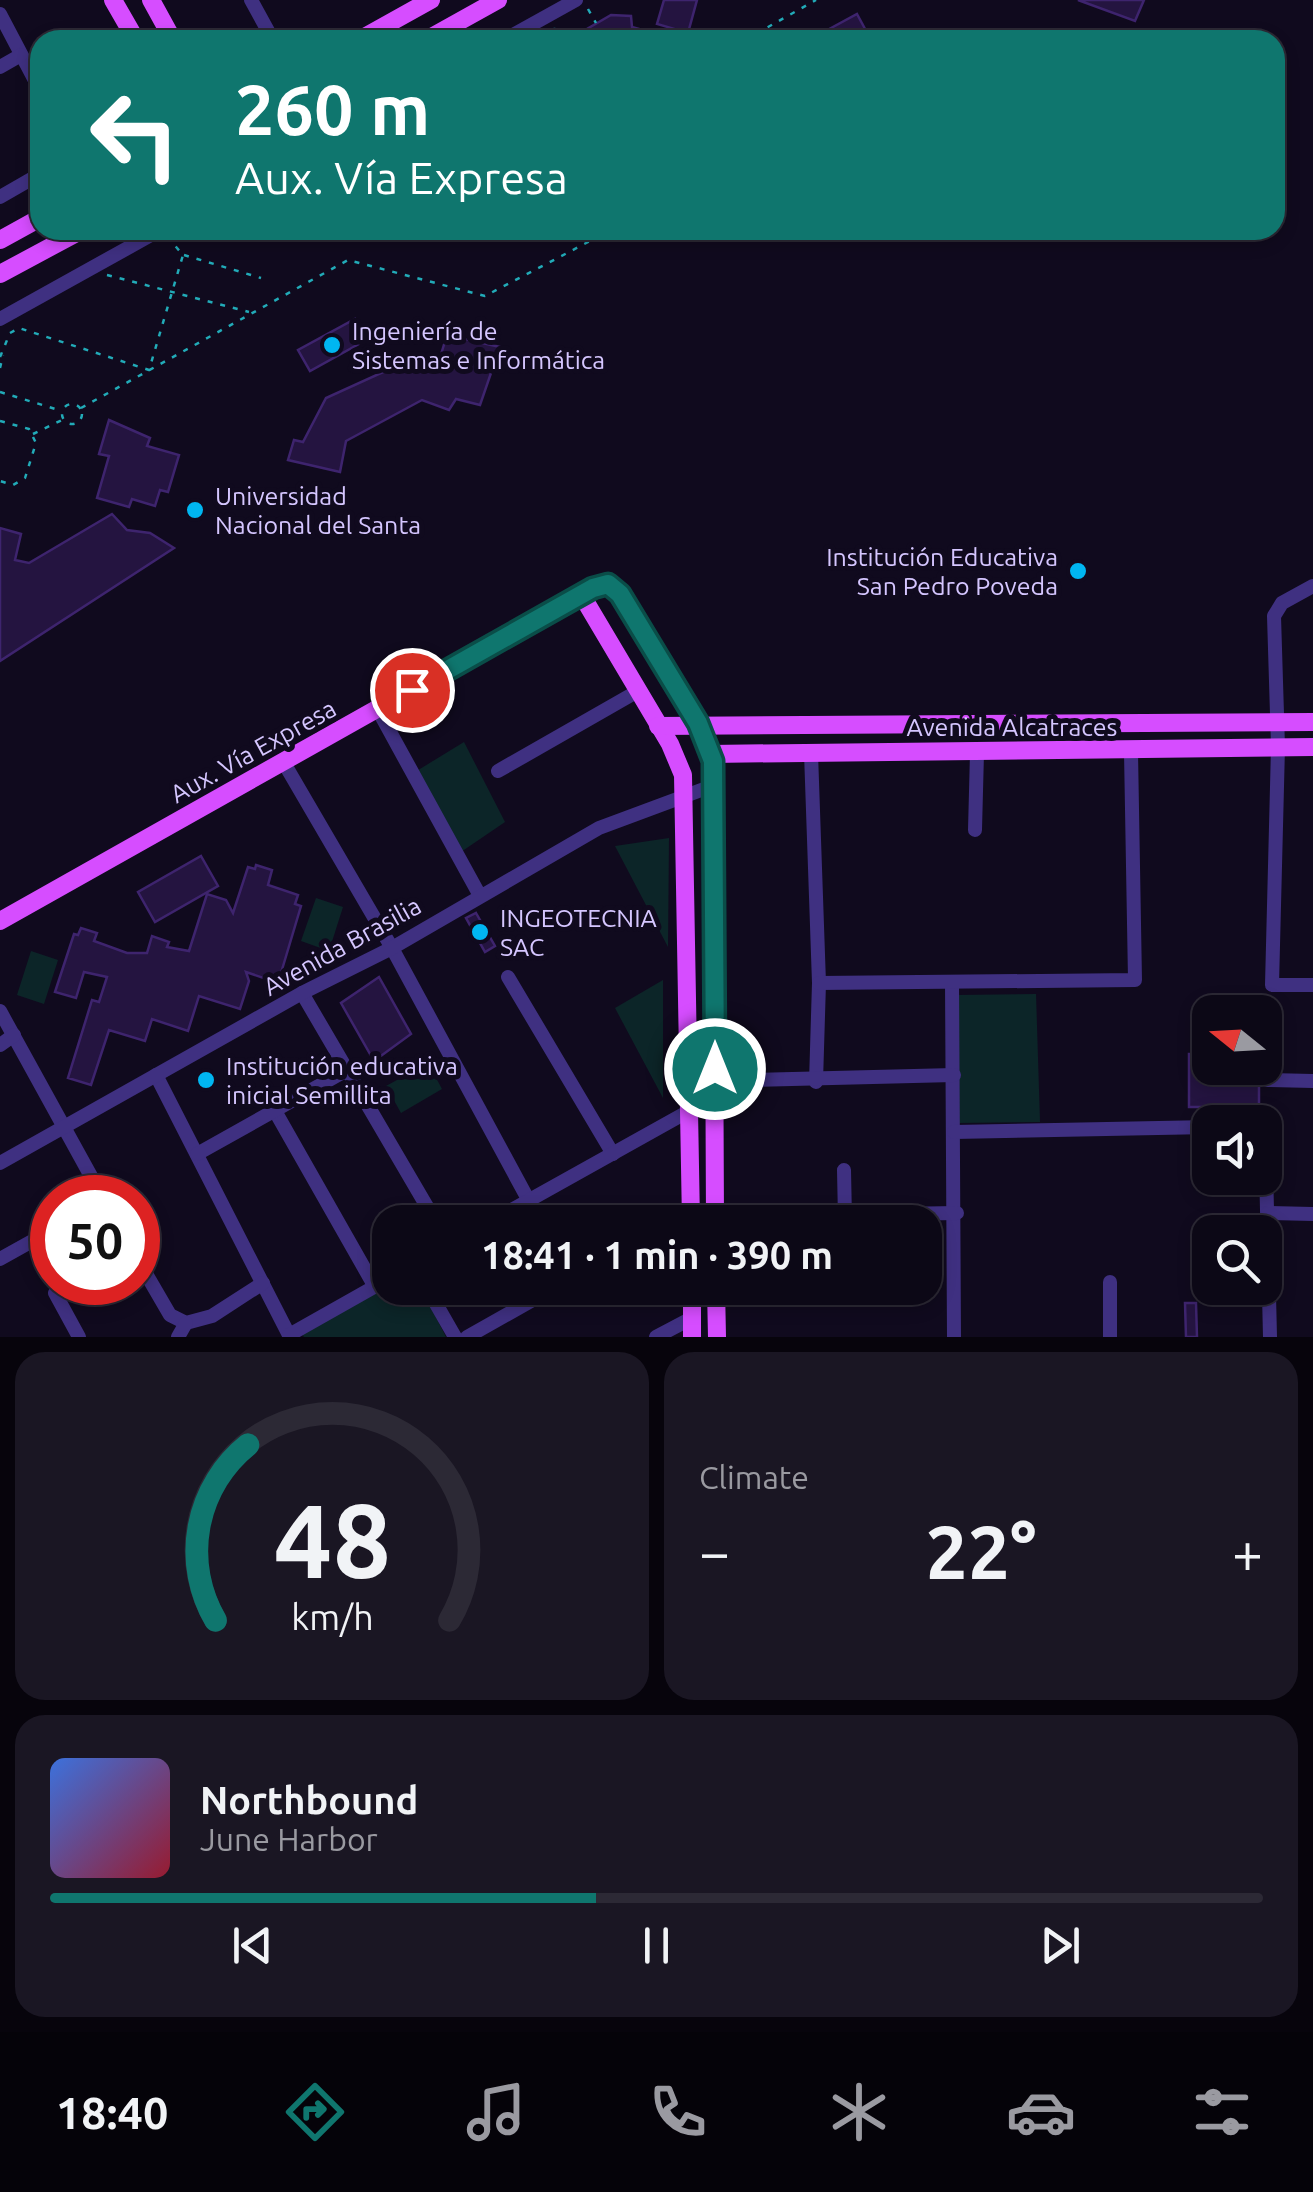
<!DOCTYPE html>
<meta charset="utf-8">
<style>
body{margin:0;font-family:Ubuntu,sans-serif;background:#1a1623;color:#f1f3f6;height:100vh;display:flex;flex-direction:column;font-size:38px;white-space:nowrap}
*{box-sizing:border-box;margin:0}
p{font-size:32px;color:#9a9aa1}
.icon{flex:none;width:55px;height:55px;fill:none;stroke:currentColor;stroke-width:2;stroke-linecap:round;stroke-linejoin:round}
.map{position:relative;height:1337px;overflow:hidden}
.sheet{display:flex;flex-direction:column;gap:15px;padding:15px;background:#07040c;flex:1}
.sheet>*{flex:none}
.banner{position:absolute;left:30px;top:30px;width:1255px;height:210px;border-radius:30px;box-shadow:0 5px 15px #0003,0 0 0 2px #2c2935;background:#0f766e;color:#fff;overflow:hidden}
.needle{width:65px;rotate:288deg}
.tools{position:absolute;left:1192px;top:995px;display:grid;gap:20px}
.tools a{display:grid;place-items:center;width:90px;height:90px;border-radius:20px;background:#0c0816;box-shadow:0 5px 15px #0003,0 0 0 2px #2c2935;font-size:50px}
.speed{position:absolute;left:30px;top:1175px;display:flex;gap:20px;font-size:50px;font-weight:700;text-align:center}
.speed>*{display:grid;place-content:center;width:130px;height:130px;border-radius:50%;background:#0c0816;box-shadow:0 5px 15px #0003,0 0 0 2px #2c2935;line-height:1}
.speed .limit{border:15px solid #d22;background:#fff;color:#111}
.pin{position:absolute;display:grid;place-items:center;width:85px;height:85px;color:#fff;margin:-42px;border:5px solid #fff;border-radius:50%;box-shadow:0 2px 10px #0007}
.me{position:absolute;width:110px;margin:-55px;rotate:0deg;stroke-linejoin:round;filter:drop-shadow(0 0 8px #0008)}
.turn{display:flex;align-items:center;gap:35px;height:210px;padding:0 40px;font-size:45px}
.turn .icon{width:130px;height:130px;stroke-width:2.5}
.turn b{display:block;font-size:70px;line-height:85px}
.big{font-size:75px;font-weight:700;line-height:1.1}
.sheet .tile{flex:1;display:flex;flex-direction:column;justify-content:center;gap:15px;min-width:0;padding:0 35px;border-radius:30px;background:#1a1623}
.sheet .dial{align-items:center;gap:0}
.dial svg{height:260px;overflow:visible;fill:none;stroke:#2c2935;stroke-width:7;stroke-linecap:round;text-anchor:middle}
.dial text{fill:#f1f3f6;stroke:none}
.song{display:flex;align-items:center;gap:30px}
.cover{width:120px;height:120px;border-radius:15px;background:linear-gradient(135deg,hsl(220 70% 55%),hsl(350 70% 35%))}
.played{height:10px;border-radius:5px;background:linear-gradient(90deg,#0f766e 45%,#2c2935 45%)}
.keys{display:flex;justify-content:space-around;direction:ltr}
.heat{display:flex;justify-content:space-between;align-items:center;font-size:55px;direction:ltr}
.sheet .tiles{flex:1;display:grid;gap:15px;grid-template-columns:1fr 1fr}
.tile:last-child{grid-column:span 2}
.trip{position:absolute;left:372px;top:1205px;width:570px;height:100px;border-radius:30px;background:#0c0816;box-shadow:0 5px 15px #0003,0 0 0 2px #2c2935;font-weight:700;line-height:100px;text-align:center}
.tabs{display:flex;height:160px;justify-content:space-around;align-items:center;background:#050309;color:#9a9aa1}
.tabs .icon{width:70px;height:70px}
.tabs .on{color:#0f766e}
.tabs b{font-size:45px;color:#f1f3f6}
.map>svg:first-child{display:block}
.green{fill:#0c2528}
.building{fill:#241440;stroke:#3e246e;stroke-width:2.5}
.lines{fill:none;stroke-linecap:round;stroke-linejoin:round}
.path{stroke:#22abb8;stroke-width:2.5;stroke-dasharray:5 8;stroke-linecap:butt}
.minor{stroke:#3f3081;stroke-width:14}
.major{stroke:#d64dff;stroke-width:18}
.route-casing{stroke:#0a4d48;stroke-width:25}
.route{stroke:#0f766e;stroke-width:18}
.poi-dot{fill:#00b6f1;stroke:#100a1e;stroke-width:4}
.labels{text-anchor:middle;dominant-baseline:central;stroke-width:10;stroke-linejoin:round;paint-order:stroke}
.poi-label{font-size:25px;fill:#d5c6ff;stroke:#100a1e;text-anchor:start}
.street-label{font-size:25px;fill:#d5c6ff;stroke:#100a1e}
</style>
<div class="map">
<svg width="1313" height="1337" viewBox="0 0 1313 1337">
<rect width="100%" height="100%" fill="#100a1e"/>
<g class="green">
<polygon points="464,742 505,822 458,854 415,772"/>
<polygon points="669,838 668,947 615,846"/>
<polygon points="316,898 343,907 329,951 301,941"/>
<polygon points="31,951 58,960 44,1004 17,995"/>
<polygon points="663,980 663,1098 615,1008"/>
<polygon points="1036,994 1040,1122 959,1123 955,995"/>
<polygon points="428,1063 442,1089 401,1113 386,1086"/>
<polygon points="390,1284 421,1288 446,1337 304,1337 301,1333"/>
</g>
<g class="building">
<polygon points="664,0 697,0 688,33 657,24"/>
<polygon points="1078,0 1144,0 1135,21"/>
<polygon points="857,14 871,40 809,40"/>
<polygon points="611,15 631,16 632,27 643,30 640,40 568,40"/>
<polygon points="355,319 366,340 310,371 298,350"/>
<polygon points="447,335 500,347 480,405 456,399 449,410 422,400 346,441 340,472 288,460 294,440 303,442 326,398 416,357 438,364"/>
<polygon points="109,420 150,438 147,446 179,455 168,492 160,490 155,506 132,499 129,507 97,498 109,456 99,454"/>
<polygon points="112,514 127,530 150,533 174,548 0,661 0,528 21,534 15,560 29,563"/>
<polygon points="201,856 218,886 155,922 138,892"/>
<polygon points="256,865 272,870 268,885 298,895 295,904 301,906 278,983 246,972 249,981 240,1009 199,996 188,1031 152,1019 145,1041 109,1030 91,1085 68,1078 92,1000 99,1002 107,977 84,972 76,998 55,992 74,934 78,935 81,928 97,933 94,941 127,953 147,953 152,936 169,942 167,947 189,951 207,894 226,900 233,913 248,867 255,869"/>
<polygon points="476,913 495,946 485,952 466,918"/>
<polygon points="379,977 411,1034 374,1061 341,1003"/>
<polygon points="1189,1054 1210,1055 1210,1068 1259,1068 1259,1107 1189,1107"/>
<polygon points="1185,1303 1196,1303 1197,1337 1186,1337"/>
</g>
<g class="lines">
<g class="path">
<polyline points="588,9 596,23"/>
<polyline points="553,40 554,27"/>
<polyline points="745,40 816,0"/>
<polyline points="170,238 184,230"/>
<polyline points="184,255 261,278"/>
<polyline points="107,275 249,312"/>
<polyline points="0,357 10,333 19,328 149,370 183,255 171,241"/>
<polyline points="0,368 3,355"/>
<polyline points="0,392 62,411"/>
<circle cx="72" cy="414" r="10"/>
<polyline points="81,408 348,260 485,296 611,230"/>
<polyline points="0,421 29,429 36,443 25,478 13,485 0,481"/>
<polyline points="33,434 62,420"/>
</g>
<g class="minor">
<polyline points="251,0 273,40"/>
<polyline points="0,14 40,90"/>
<polyline points="504,40 576,0"/>
<polyline points="0,67 21,55"/>
<polyline points="0,197 40,174"/>
<polyline points="0,319 160,230"/>
<polyline points="1313,586 1282,603 1274,616 1278,747 1272,985 1313,985"/>
<polyline points="378,710 479,894"/>
<polyline points="811,753 819,983 816,1082"/>
<polyline points="284,763 392,948 529,1201"/>
<polyline points="498,771 638,691"/>
<polyline points="975,830 977,753"/>
<polyline points="508,977 613,1154"/>
<polyline points="952,982 954,1337"/>
<polyline points="819,983 1135,980 1131,752"/>
<polyline points="302,993 436,1222"/>
<polyline points="0,1011 103,1198"/>
<polyline points="0,1045 14,1035"/>
<polyline points="156,1075 290,1337"/>
<polyline points="1267,1080 1313,1081"/>
<polyline points="715,1081 954,1075"/>
<polyline points="275,1111 375,1287"/>
<polyline points="1265,1125 1270,1337"/>
<polyline points="954,1132 1210,1127"/>
<polyline points="197,1154 347,1070"/>
<polyline points="0,1163 302,993 392,948 599,828 712,786"/>
<polyline points="844,1170 845,1219"/>
<polyline points="1268,1213 1313,1214"/>
<polyline points="715,1217 957,1213"/>
<polyline points="490,1222 689,1111"/>
<polyline points="0,1259 52,1230"/>
<polyline points="138,1260 170,1315 186,1323 212,1316 263,1283"/>
<polyline points="427,1288 455,1337"/>
<polyline points="55,1293 79,1337"/>
<polyline points="289,1335 390,1278"/>
<polyline points="178,1337 186,1323"/>
<polyline points="467,1337 554,1288"/>
<polyline points="656,1337 692,1318"/>
<polyline points="1110,1337 1110,1282"/>
</g>
<g class="major">
<polyline points="113,0 136,40"/>
<polyline points="151,0 173,40"/>
<polyline points="359,40 431,0"/>
<polyline points="426,40 498,0"/>
<polyline points="0,240 40,218"/>
<polyline points="0,274 82,230"/>
<polyline points="581,594 670,744 683,775 691,1222"/>
<polyline points="658,726 1313,722"/>
<polyline points="710,754 1313,747"/>
<polyline points="0,921 581,594 608,585 620,593 697,723 713,761 715,1222"/>
<polyline points="692,1288 692,1337"/>
<polyline points="716,1288 717,1337"/>
</g>
</g>
<g class="lines">
<defs>
<polyline id="route" points="412,690 593,588 608,584 620,594 698,723 713,761 715,1069"/>
</defs>
<use href="#route" class="route-casing"/>
<use href="#route" class="route"/>
</g>
<g class="poi-dot">
<circle cx="332" cy="345" r="10"/>
<circle cx="195" cy="510" r="10"/>
<circle cx="1078" cy="571" r="10"/>
<circle cx="480" cy="932" r="10"/>
<circle cx="206" cy="1080" r="10"/>
</g>
<g class="labels">
<g class="poi-label">
<text x="352" y="331">Ingeniería de<tspan x="352" dy="29">Sistemas e Informática</tspan></text>
<text x="215" y="496">Universidad<tspan x="215" dy="29">Nacional del Santa</tspan></text>
<text x="1058" y="557" text-anchor="end">Institución Educativa<tspan x="1058" dy="29">San Pedro Poveda</tspan></text>
<text x="500" y="918">INGEOTECNIA<tspan x="500" dy="29">SAC</tspan></text>
<text x="226" y="1066">Institución educativa<tspan x="226" dy="29">inicial Semillita</tspan></text>
</g>
<g class="street-label">
<text x="1012" y="727">Avenida Alcatraces</text>
<text transform="translate(253 751) rotate(-29)">Aux. Vía Expresa</text>
<text transform="translate(342 946) rotate(-29)">Avenida Brasilia</text>
</g>
</g>
</svg>
<div class="tools">
<a><svg class="needle" viewBox="-14 -14 28 28"><path d="M0-13l5 13h-10z" fill="#e53935"/><path d="M0 13l5-13h-10z" fill="#9a9aa1"/></svg></a>
<a><svg class="icon" aria-label="sound" viewBox="0 0 24 24"><path d="M4 9h4l5-4v14l-5-4H4zM17 9q2 3 0 6"/></svg></a>
<a><svg class="icon" aria-label="search" viewBox="0 0 24 24"><circle cx="10" cy="10" r="6"/><path d="M15 15l6 6"/></svg></a>
</div>
<div class="speed"><div class="limit">50</div></div>
<div class="pin" style="left:412px;top:690px;background:#d93025"><svg class="icon" aria-label="arrive" viewBox="0 0 24 24"><path d="M6 21V4h12l-3 4 3 4H6"/></svg></div>
<svg class="me" style="left:715px;top:1069px" viewBox="-20 -20 40 40"><circle r="17" fill="#0f766e" stroke="#fff" stroke-width="3"/><path d="M0-11L8 9 0 5-8 9z" fill="#fff"/></svg>
<div class="trip">18:41 · 1 min · 390 m</div>
<div class="banner">
<div class="turn"><svg class="icon" aria-label="left" viewBox="0 0 24 24"><path d="M17 20v-9H6M10 6l-5 5 5 5"/></svg><div><b>260 m</b>Aux. Vía Expresa</div></div>
</div>
</div>
<section class="sheet">
<div class="tiles">
<div class="tile dial"><svg viewBox="0 0 100 80">
<path d="M14 69A42 42 0 1 1 86 69"/>
<path d="M14 69A42 42 0 0 1 24 15" stroke="#0f766e"/>
<text x="50" y="56" font-size="32" font-weight="700">48</text>
<text x="50" y="72" font-size="11">km/h</text>
</svg></div>
<div class="tile"><p>Climate</p>
<div class="heat"><a>−</a><b class="big">22°</b><a>+</a></div>
</div>
<div class="tile">
<div class="song"><i class="cover"></i><div><b>Northbound</b><p>June Harbor</p></div></div>
<div class="played"></div>
<div class="keys"><svg class="icon" aria-label="previous" viewBox="0 0 24 24"><path d="M18 5L8 12l10 7zM5 5v14"/></svg><svg class="icon" aria-label="pause" viewBox="0 0 24 24"><path d="M8 5v14M16 5v14"/></svg><svg class="icon" aria-label="next" viewBox="0 0 24 24"><path d="M6 5l10 7-10 7zM19 5v14"/></svg></div>
</div>
</div>
</section>
<nav class="tabs">
<b>18:40</b>
<svg class="icon on" aria-label="directions" viewBox="0 0 24 24"><path d="M12 3l9 9-9 9-9-9zM9 14v-3h6M13 9l2 2-2 2"/></svg>
<svg class="icon" aria-label="music" viewBox="0 0 24 24"><path d="M9 18V5l10-2v13"/><circle cx="6" cy="18" r="3"/><circle cx="16" cy="16" r="3"/></svg>
<svg class="icon" aria-label="phone" viewBox="0 0 24 24"><path d="M5 4h4l2 5-3 2q2 4 5 5l2-3 5 2v4C11 20 4 13 5 4z"/></svg>
<svg class="icon" aria-label="climate" viewBox="0 0 24 24"><path d="M12 3v18M4 7l16 10M4 17L20 7"/></svg>
<svg class="icon" aria-label="car" viewBox="0 0 24 24"><path d="M5 17H2v-5l4-1 3-4h7l3 4 3 1v5h-3M9 17h6M6 11h13"/><circle cx="7" cy="17" r="2"/><circle cx="17" cy="17" r="2"/></svg>
<svg class="icon" aria-label="filters" viewBox="0 0 24 24"><path d="M4 7h16M4 17h16"/><circle cx="9" cy="7" r="2"/><circle cx="15" cy="17" r="2"/></svg>
</nav>
